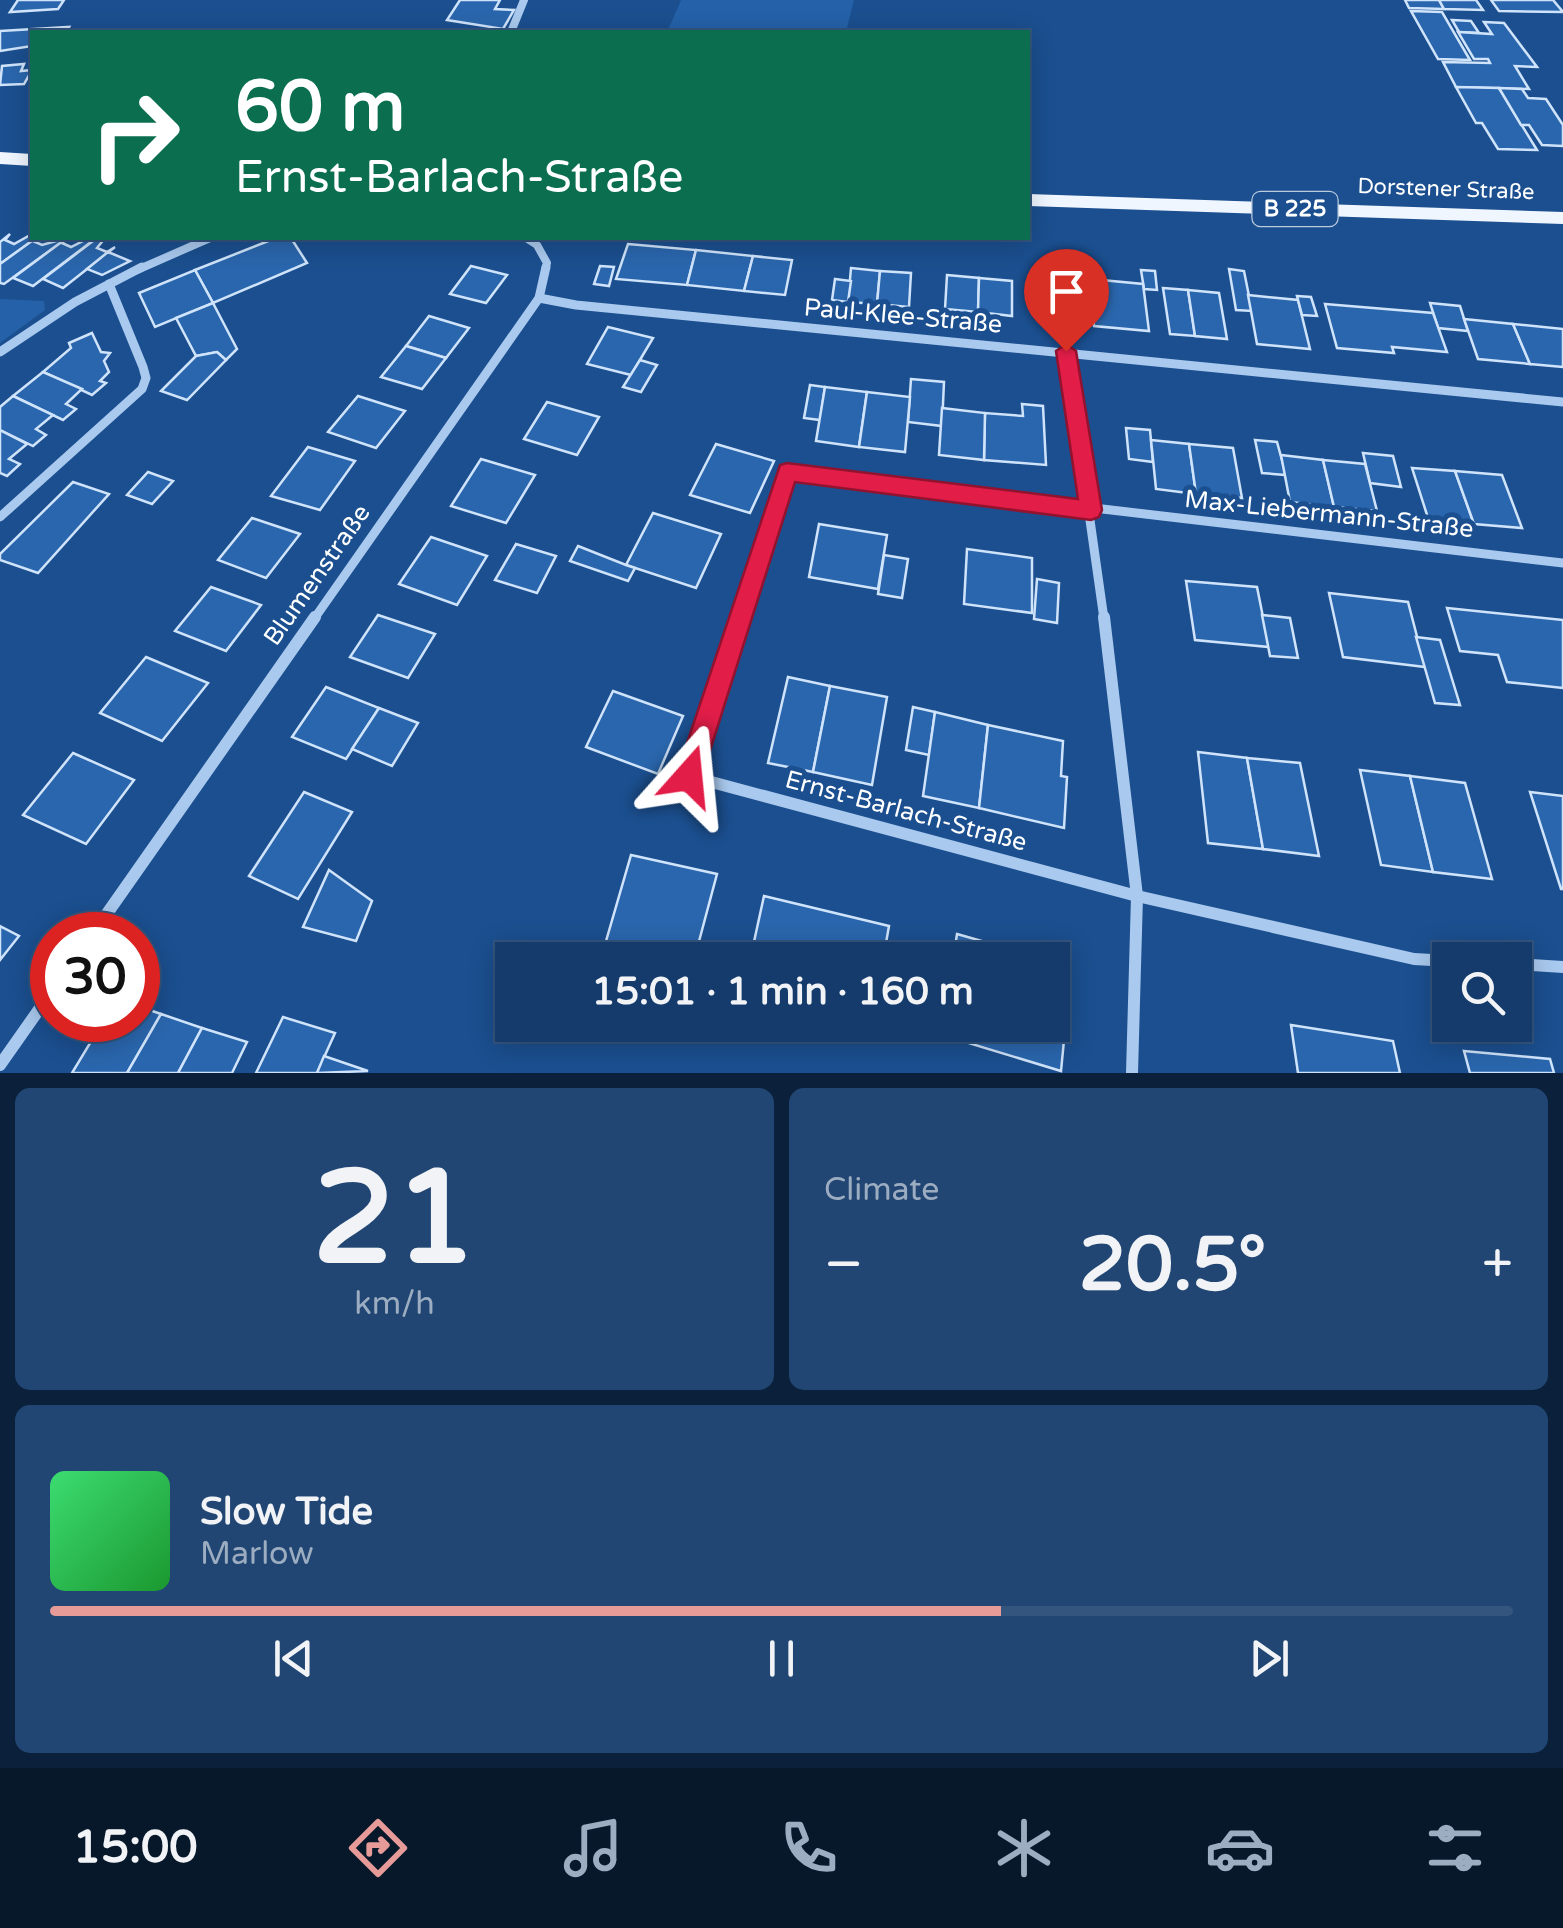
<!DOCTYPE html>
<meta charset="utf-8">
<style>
body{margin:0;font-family:"Varela Round",sans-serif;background:#214673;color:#f1f3f6;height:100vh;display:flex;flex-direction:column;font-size:38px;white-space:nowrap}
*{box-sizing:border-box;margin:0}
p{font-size:32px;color:#9dadc1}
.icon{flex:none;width:55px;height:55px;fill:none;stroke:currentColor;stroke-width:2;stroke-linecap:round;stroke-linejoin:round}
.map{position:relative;height:1073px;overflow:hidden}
.panel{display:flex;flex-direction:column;gap:15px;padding:15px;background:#0b203b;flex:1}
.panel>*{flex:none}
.guide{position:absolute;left:30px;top:30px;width:1000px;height:210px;border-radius:0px;box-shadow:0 5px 25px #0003,0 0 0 2px #33557e;background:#0b6e4f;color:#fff;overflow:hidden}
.fabs{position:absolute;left:1432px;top:942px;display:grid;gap:20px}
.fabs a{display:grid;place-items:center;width:100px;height:100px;border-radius:0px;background:#143b6b;box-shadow:0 5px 25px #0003,0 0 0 2px #33557e;font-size:50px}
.speed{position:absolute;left:30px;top:912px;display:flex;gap:20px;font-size:50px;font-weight:700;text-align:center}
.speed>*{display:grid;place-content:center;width:130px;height:130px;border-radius:50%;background:#143b6b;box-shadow:0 5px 25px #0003,0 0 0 2px #33557e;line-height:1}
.speed .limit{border:15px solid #d22;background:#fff;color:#111}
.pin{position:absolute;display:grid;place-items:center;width:85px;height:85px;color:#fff;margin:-102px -42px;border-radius:50% 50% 50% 0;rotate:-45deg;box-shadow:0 0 10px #0007}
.pin .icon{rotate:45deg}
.me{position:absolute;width:110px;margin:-55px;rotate:18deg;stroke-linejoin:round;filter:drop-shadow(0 0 8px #0008)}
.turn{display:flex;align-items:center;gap:35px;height:210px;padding:0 40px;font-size:45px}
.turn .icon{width:130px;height:130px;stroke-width:2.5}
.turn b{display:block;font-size:70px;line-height:85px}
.big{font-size:75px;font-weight:700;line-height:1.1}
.panel .card{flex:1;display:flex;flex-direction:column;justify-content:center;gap:15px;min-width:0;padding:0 35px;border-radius:15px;background:#214673}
.panel .dial{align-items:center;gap:0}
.dial b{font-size:130px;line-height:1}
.song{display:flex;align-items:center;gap:30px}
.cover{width:120px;height:120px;border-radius:15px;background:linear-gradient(135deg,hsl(140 70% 55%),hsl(130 70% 35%))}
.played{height:10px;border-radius:5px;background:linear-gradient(90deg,#e69b98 65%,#33557e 65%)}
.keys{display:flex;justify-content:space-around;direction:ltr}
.heat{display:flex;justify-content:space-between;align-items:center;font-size:55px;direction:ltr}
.panel .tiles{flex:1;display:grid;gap:15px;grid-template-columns:1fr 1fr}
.card:last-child{grid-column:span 2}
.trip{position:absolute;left:495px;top:942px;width:575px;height:100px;border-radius:0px;background:#143b6b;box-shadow:0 5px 25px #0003,0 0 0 2px #33557e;font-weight:700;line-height:100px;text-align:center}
.tab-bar{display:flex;height:160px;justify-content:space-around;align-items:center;background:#08182b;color:#9dadc1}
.tab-bar .icon{width:70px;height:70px}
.tab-bar .on{color:#e69b98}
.tab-bar b{font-size:45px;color:#f1f3f6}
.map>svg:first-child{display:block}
.green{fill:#2461a8}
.building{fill:#2a66ad;stroke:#cfe3fa;stroke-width:2.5}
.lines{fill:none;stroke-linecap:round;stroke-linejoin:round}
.minor-far2{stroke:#a9c9ee;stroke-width:8}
.minor-far1{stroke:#a9c9ee;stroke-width:9}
.minor{stroke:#a9c9ee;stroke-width:12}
.primary{fill:#f0f6ff;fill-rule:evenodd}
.route{fill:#e11d48;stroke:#92132f;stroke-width:2.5}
.labels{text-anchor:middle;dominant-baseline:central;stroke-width:10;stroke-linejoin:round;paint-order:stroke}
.far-street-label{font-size:22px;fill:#fff;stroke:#1b4f8f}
.shield{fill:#1b4f8f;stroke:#bbcadd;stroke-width:2.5}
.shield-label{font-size:22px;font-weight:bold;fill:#fff}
.street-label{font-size:25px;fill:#fff;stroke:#1b4f8f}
</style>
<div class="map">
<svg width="1563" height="1073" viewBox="0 0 1563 1073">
<rect width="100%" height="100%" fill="#1b4f8f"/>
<g class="green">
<polygon points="681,0 854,0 846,32 667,32"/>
<polygon points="0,299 44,301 45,310 0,343"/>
</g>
<g class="building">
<polygon points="18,0 64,0 58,9 10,12"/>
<polygon points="460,0 500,0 495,9 514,10 503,29 447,20"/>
<polygon points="1405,0 1439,0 1444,9 1409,8"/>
<polygon points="1439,0 1476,0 1483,10 1444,9"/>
<polygon points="1491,0 1553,0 1563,12 1499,11"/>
<polygon points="1411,11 1442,12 1470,60 1438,59"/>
<polygon points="1452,20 1471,21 1479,33 1459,32"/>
<polygon points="1484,22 1504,23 1537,67 1515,66 1529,89 1456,87 1443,62 1490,63 1488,59 1474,59 1458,32 1492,34"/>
<polygon points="69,27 66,32 32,32 32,46 0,51 0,31"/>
<polygon points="24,64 21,71 32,70 24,84 0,85 2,66"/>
<polygon points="1456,87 1499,88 1537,150 1498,149 1482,123 1476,123"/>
<polygon points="1499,88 1522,89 1528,98 1546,99 1563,125 1563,146 1542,145 1529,125 1521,125"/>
<polygon points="10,234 5,240 14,244 32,234 36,238 0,264 0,242"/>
<polygon points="36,238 33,241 42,245 67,238 4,284 0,283 0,264"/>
<polygon points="67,238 62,243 71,247 89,238 95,239 33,286 13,278"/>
<polygon points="105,238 97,248 107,252 115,247 63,288 43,279 97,238"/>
<polygon points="276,238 291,238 307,263 213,303 195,270"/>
<polygon points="628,244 696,250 687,285 616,279"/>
<polygon points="696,250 753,256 744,291 687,285"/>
<polygon points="108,252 130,261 102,275 87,269"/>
<polygon points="753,256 792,260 785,295 744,291"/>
<polygon points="1077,263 1090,264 1091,284 1078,283"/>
<polygon points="471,266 507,275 486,303 450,294"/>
<polygon points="600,266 614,267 609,286 594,284"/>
<polygon points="851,268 880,271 877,304 848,302"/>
<polygon points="1229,269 1244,271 1252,311 1236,310"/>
<polygon points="195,270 213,303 155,327 139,293"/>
<polygon points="1141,270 1155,271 1157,290 1144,289"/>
<polygon points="880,271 911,273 909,307 877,304"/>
<polygon points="947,275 979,278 978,312 945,309"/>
<polygon points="979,278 1012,281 1012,316 978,312"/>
<polygon points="835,279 851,281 848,302 832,300"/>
<polygon points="1091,279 1143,284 1149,331 1094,326"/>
<polygon points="1163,288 1188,290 1195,336 1170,334"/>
<polygon points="1188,290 1219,293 1227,339 1195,336"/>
<polygon points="1248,295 1298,300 1310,349 1257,344"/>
<polygon points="1297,296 1311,297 1317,316 1302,315"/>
<polygon points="213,303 237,349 226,360 217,352 196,356 176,318"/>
<polygon points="1430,303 1460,306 1468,331 1438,328"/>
<polygon points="1325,304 1433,313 1447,352 1392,347 1394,353 1337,348"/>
<polygon points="429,316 469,328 446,358 406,346"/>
<polygon points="1464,319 1513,324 1530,364 1478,359"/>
<polygon points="1513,324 1563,329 1563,367 1530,364"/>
<polygon points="608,327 653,338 631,375 587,364"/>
<polygon points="92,333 101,352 110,353 104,361 109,372 100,381 106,383 92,395 43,372 71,348 69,343"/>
<polygon points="406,346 446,358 422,389 381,377"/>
<polygon points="217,352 226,360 187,400 161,391 196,356"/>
<polygon points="640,360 657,365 641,392 623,387"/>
<polygon points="43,372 82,389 66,404 76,409 63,420 13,396"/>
<polygon points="911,379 944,382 942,426 908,422"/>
<polygon points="810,385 825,387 820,420 804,418"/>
<polygon points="825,387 867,392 859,447 816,441"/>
<polygon points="867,392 910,397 905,452 859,447"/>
<polygon points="13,396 53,415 36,429 46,435 33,446 0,430 0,407"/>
<polygon points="358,396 405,411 376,448 328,432"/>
<polygon points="547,402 599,417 577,455 524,439"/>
<polygon points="1022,404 1043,406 1046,465 984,460 985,413 1023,416"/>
<polygon points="942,408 985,413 984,460 939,455"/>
<polygon points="1126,428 1150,430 1153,462 1129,459"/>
<polygon points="0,430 27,444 9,459 20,464 7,476 0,473"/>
<polygon points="1151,440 1189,444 1196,494 1156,489"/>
<polygon points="1255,440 1277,442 1286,475 1262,473"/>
<polygon points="716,444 774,461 750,513 690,495"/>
<polygon points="1189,444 1233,448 1242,498 1196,494"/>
<polygon points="308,447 355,461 320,510 271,496"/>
<polygon points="1363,453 1393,456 1401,487 1370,483"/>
<polygon points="1281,455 1323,460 1334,507 1290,502"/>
<polygon points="481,459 535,475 506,523 451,506"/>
<polygon points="1323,460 1365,464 1377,511 1334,507"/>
<polygon points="1412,468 1455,471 1474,524 1428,518"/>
<polygon points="1455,471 1502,475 1522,528 1474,524"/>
<polygon points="148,472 173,481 152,504 127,495"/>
<polygon points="73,482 109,494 38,573 0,560 0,554"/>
<polygon points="653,513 721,534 696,588 626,565"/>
<polygon points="252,518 300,534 266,578 218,560"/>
<polygon points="819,524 887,535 878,589 809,577"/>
<polygon points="431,537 487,556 457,605 399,584"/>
<polygon points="516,544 556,556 537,593 495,580"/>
<polygon points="578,546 626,565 635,568 628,581 570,561"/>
<polygon points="967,549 1032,558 1032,613 964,604"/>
<polygon points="884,555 908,559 902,598 878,594"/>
<polygon points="1037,579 1059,583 1057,623 1034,619"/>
<polygon points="1186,581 1257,587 1269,647 1195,640"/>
<polygon points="211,587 261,605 226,651 175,631"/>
<polygon points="1329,593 1408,602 1425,667 1343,657"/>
<polygon points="1447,608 1563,620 1563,688 1507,682 1498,655 1460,651"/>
<polygon points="378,615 435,634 408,678 350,657"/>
<polygon points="1262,615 1290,618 1298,658 1270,656"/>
<polygon points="1416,637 1440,640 1460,705 1435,703"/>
<polygon points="146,657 208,683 162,741 100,713"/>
<polygon points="788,677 830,686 813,772 768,763"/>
<polygon points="830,686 887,697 872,785 813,772"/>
<polygon points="326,687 379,708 346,759 292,737"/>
<polygon points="613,691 683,716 658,774 586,747"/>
<polygon points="913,707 935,712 929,755 906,750"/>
<polygon points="379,708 418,723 392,766 352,749"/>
<polygon points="935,712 988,725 979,808 923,796"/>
<polygon points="988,725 1063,741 1061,776 1067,777 1064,828 979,808"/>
<polygon points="1198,752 1247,758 1263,849 1208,843"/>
<polygon points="73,753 134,780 86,844 23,815"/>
<polygon points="1247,758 1300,763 1319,856 1263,849"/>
<polygon points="1360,770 1410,776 1433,872 1381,865"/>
<polygon points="1410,776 1465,783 1492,879 1433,872"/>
<polygon points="304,792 352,812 298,899 249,876"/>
<polygon points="1530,792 1563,796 1563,889 1561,889"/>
<polygon points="631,855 717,874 694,960 658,960 604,948"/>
<polygon points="329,870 372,901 356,941 303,927"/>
<polygon points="764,896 889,926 883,960 750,960"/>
<polygon points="0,926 19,936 0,960"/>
<polygon points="957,934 1049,960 953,960"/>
<polygon points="1052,994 1068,999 1061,1071 942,1035 944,1025 1052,1025"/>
<polygon points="138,1006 161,1014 127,1073 72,1073 104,1020 138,1020"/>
<polygon points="161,1014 202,1028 178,1073 127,1073"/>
<polygon points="283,1017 335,1033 317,1073 256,1073"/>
<polygon points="1291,1025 1393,1041 1400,1073 1298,1073"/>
<polygon points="202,1028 247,1042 232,1073 178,1073"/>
<polygon points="1464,1051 1550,1059 1554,1073 1470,1073"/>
<polygon points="324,1056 368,1071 317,1073"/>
</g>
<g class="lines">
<g class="minor-far2">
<polyline points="511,32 524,0"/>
<polyline points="526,238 537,245 547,263 545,270"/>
<polyline points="137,270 210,238"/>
</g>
<g class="minor-far1">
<polyline points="539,298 576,305 1563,402"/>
<polyline points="1066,351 1104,619"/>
<polyline points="0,352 75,302 142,267"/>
<polyline points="0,517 142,389 146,378 143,367 109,284"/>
<polyline points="314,619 539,298 546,267"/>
<polyline points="740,619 787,472 1563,563"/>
</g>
<g class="minor">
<polyline points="740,617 689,776 1137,896 1414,959 1450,961"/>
<polyline points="1104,617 1137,896 1132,1073"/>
<polyline points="92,935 315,617"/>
<polyline points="1515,964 1563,967"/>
<polyline points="0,1065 52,991"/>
</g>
<g class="primary">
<polygon points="0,152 32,154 32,166 0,164"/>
<polygon points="1028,194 1563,212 1563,224 1028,206"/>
</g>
</g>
<polygon class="route" points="1066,344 1076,351 1102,510 1099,517 1091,520 795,482 702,776 698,786 689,790 680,786 676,776 780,465 787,463 1078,499 1056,351"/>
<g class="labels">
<g class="far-street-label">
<text transform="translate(1446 189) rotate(2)">Dorstener Straße</text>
</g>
<rect class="shield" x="1252.5" y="192" width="85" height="34" rx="8"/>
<g class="shield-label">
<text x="1295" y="209">B 225</text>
</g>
<g class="street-label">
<text transform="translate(903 316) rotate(5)">Paul-Klee-Straße</text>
<text transform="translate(1329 514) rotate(6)">Max-Liebermann-Straße</text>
<text transform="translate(317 575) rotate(-55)">Blumenstraße</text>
<text transform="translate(906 811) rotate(15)">Ernst-Barlach-Straße</text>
</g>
</g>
</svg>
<div class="fabs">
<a><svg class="icon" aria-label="search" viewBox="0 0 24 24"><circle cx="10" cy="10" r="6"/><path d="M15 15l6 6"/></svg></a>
</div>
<div class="speed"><div class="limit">30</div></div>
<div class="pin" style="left:1066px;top:351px;background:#d93025"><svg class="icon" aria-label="arrive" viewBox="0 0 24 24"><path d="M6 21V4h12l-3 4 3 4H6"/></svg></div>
<svg class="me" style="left:689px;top:776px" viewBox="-20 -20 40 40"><path d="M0-17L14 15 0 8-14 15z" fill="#e11d48" stroke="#fff" stroke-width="4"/></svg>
<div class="trip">15:01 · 1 min · 160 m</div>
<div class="guide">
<div class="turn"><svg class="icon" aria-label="right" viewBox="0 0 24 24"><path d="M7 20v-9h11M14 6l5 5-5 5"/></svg><div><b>60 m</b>Ernst-Barlach-Straße</div></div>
</div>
</div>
<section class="panel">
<div class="tiles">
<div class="card dial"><b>21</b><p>km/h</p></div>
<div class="card"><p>Climate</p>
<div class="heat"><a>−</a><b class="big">20.5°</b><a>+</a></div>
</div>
<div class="card">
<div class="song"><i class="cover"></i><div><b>Slow Tide</b><p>Marlow</p></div></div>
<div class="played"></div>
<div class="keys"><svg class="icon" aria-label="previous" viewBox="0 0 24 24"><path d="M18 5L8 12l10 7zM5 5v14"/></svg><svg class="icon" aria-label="pause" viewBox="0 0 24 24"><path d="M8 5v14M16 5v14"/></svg><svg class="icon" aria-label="next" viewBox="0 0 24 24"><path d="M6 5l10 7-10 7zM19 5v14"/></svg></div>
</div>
</div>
</section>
<nav class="tab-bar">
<b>15:00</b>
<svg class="icon on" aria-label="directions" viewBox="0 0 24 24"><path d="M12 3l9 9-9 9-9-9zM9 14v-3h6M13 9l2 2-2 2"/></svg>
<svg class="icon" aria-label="music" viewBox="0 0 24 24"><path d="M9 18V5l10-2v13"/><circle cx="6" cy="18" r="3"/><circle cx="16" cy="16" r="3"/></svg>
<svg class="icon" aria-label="phone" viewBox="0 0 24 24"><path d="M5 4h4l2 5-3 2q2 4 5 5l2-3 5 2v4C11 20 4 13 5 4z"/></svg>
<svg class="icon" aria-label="climate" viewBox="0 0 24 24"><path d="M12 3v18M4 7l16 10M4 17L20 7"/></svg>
<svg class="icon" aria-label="car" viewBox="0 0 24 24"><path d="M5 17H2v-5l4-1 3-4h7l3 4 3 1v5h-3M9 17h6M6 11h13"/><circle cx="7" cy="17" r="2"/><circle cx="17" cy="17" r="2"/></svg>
<svg class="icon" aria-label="filters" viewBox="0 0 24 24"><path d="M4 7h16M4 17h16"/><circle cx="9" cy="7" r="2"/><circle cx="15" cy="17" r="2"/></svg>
</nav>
